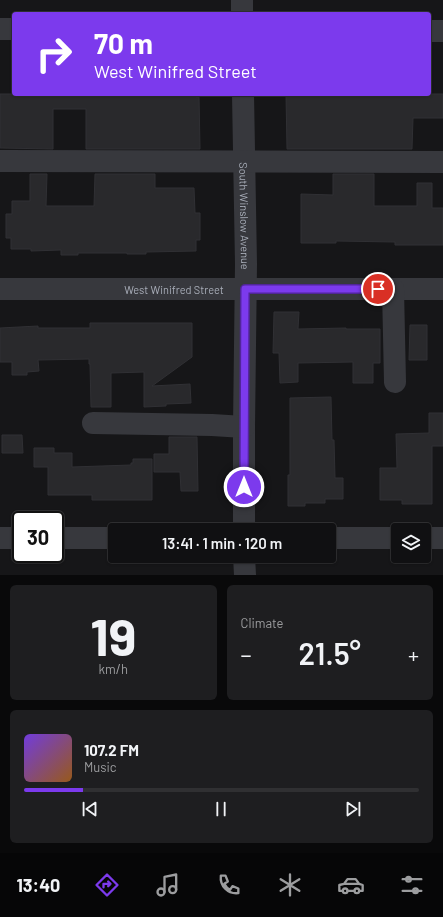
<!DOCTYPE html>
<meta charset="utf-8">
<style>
body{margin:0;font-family:Barlow,sans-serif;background:#1e1e20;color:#f1f3f6;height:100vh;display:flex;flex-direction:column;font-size:15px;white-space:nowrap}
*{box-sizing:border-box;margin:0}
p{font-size:13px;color:#9c9d9f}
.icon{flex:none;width:22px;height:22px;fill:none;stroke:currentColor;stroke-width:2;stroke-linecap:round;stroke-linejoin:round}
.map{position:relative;height:575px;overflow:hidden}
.sheet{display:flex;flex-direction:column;gap:10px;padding:10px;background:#09090a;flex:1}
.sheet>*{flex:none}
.guide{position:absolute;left:12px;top:12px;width:419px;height:84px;border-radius:4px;box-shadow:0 1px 3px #0004,0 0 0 1px #303032;background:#7c3aed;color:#fff;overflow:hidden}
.controls{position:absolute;left:391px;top:523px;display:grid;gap:8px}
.controls a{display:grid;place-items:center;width:40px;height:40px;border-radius:4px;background:#101012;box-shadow:0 1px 3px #0004,0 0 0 1px #303032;font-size:20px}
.speed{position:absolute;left:12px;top:511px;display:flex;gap:8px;font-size:20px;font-weight:700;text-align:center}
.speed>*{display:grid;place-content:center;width:52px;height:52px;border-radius:50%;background:#101012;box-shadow:0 1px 3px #0004,0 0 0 1px #303032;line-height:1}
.speed .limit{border:2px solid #111;border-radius:6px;background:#fff;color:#111}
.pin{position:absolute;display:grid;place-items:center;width:34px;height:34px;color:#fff;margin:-17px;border:2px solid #fff;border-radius:50%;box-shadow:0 1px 4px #0007}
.me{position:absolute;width:44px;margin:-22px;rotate:0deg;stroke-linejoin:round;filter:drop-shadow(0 0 3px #0008)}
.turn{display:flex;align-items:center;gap:14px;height:84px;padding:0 16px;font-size:18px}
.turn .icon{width:52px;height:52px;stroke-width:2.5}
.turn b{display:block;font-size:28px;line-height:34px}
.big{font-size:30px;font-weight:600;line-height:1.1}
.sheet .card{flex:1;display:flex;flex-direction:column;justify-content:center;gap:6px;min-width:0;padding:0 14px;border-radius:6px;background:#1e1e20}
.sheet .dial{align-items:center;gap:0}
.dial b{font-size:52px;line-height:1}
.song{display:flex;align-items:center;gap:12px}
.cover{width:48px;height:48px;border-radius:6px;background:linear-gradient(135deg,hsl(260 70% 55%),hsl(30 70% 35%))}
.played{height:4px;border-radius:2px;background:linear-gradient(90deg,#7c3aed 15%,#303032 15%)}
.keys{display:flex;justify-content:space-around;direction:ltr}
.heat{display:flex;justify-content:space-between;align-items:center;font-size:22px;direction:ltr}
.sheet .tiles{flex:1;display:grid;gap:10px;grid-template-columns:1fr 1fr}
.card:last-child{grid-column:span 2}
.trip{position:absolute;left:108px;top:523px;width:228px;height:40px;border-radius:4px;background:#101012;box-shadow:0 1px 3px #0004,0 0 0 1px #303032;font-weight:600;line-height:40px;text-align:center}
.menu{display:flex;height:64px;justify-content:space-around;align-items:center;background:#060607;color:#9c9d9f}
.menu .icon{width:28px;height:28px}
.menu .current{color:#7c3aed}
.menu b{font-size:18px;color:#f1f3f6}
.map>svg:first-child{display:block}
.building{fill:#29292c;stroke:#303034}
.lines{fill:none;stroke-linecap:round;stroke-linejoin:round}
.minor{stroke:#37383d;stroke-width:22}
.route-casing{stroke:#51269a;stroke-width:10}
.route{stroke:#7c3aed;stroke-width:7}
.labels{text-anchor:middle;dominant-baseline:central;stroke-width:4;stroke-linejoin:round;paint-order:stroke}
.street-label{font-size:11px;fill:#a8adb8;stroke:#111113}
</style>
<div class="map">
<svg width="443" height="575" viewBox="0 0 443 575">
<rect width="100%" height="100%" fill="#161618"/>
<g class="building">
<polygon points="0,94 196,94 196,97 199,97 200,149 86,149 86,109 53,109 53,149 0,148"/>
<polygon points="286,94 443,94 443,118 413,118 412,149 287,149"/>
<polygon points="30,174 47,174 46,206 94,206 95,174 155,174 155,188 194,188 195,213 200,213 200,240 196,240 196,251 146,252 146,254 127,254 127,253 78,253 78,255 61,255 61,250 31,251 31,249 11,249 11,238 6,238 6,214 12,214 12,201 30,201"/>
<polygon points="333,174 374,174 374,206 417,206 417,183 432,183 432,208 443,208 443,245 395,245 395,242 336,241 336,243 301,243 301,194 333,195"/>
<polygon points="274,312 299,312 298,329 346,328 346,329 380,329 380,363 373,363 373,383 353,383 353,362 298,363 298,382 280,383 279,353 273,353"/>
<polygon points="90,323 192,323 192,357 152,386 190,384 191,403 166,404 166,406 144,407 144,372 111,373 111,407 91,407 90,364 89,364 89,359 38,360 39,371 27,372 27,375 12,375 12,362 0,362 0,328 38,326 38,328 90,328"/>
<polygon points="410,325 427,325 427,360 409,360"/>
<polygon points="331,397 332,440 334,440 335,478 343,478 343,499 325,499 325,503 305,503 305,506 288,506 288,475 290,475 290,398"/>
<polygon points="429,413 443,413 443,446 432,446 432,504 402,504 402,500 380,500 380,468 397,468 396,434 429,433"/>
<polygon points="2,435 22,435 23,453 2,453"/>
<polygon points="169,437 197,437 198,491 181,491 180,472 154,472 154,454 169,454"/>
<polygon points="34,448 54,448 54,453 72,453 72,467 131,465 131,463 133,463 133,459 152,459 152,500 92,500 92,495 48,495 48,467 34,467"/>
</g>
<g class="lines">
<g class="minor">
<polyline points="242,0 242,14"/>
<polyline points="0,29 14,29"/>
<polyline points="429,31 443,31"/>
<path id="s1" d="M243 94 246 264 244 427V530"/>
<polyline points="0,161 443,162"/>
<path id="s2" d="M0 289H443"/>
<polyline points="393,289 395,382"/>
<polyline points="93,423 212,425 244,427"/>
<polyline points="0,538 21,538"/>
<polyline points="55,538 115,538"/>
<polyline points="329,538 398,538"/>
<polyline points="424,538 443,538"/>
<polyline points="244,556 245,575"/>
</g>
</g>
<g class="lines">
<defs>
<polyline id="route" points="244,487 245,289 378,289"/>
</defs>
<use href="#route" class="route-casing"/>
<use href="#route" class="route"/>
</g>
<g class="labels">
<g class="street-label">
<text stroke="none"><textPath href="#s1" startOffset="122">South Winslow Avenue</textPath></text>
<text stroke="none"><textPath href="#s2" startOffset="174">West Winifred Street</textPath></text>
</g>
</g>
</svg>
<div class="controls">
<a><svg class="icon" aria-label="layers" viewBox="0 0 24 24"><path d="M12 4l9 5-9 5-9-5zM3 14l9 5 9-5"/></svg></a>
</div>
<div class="speed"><div class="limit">30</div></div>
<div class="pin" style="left:378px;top:289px;background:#d93025"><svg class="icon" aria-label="arrive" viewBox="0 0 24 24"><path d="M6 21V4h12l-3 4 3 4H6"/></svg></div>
<svg class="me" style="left:244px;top:487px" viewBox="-20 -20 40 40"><circle r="17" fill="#7c3aed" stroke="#fff" stroke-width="3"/><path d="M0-11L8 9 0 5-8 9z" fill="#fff"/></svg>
<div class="trip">13:41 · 1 min · 120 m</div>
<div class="guide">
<div class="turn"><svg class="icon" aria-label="right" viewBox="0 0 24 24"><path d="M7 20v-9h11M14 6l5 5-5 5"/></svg><div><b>70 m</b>West Winifred Street</div></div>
</div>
</div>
<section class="sheet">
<div class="tiles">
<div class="card dial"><b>19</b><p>km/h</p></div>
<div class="card"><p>Climate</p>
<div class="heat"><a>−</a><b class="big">21.5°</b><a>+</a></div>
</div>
<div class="card">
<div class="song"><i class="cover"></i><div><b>107.2 FM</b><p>Music</p></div></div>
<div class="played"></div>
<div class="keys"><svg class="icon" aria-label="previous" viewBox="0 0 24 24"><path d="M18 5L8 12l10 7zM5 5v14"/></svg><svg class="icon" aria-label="pause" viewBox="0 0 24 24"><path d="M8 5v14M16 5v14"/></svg><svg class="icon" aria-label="next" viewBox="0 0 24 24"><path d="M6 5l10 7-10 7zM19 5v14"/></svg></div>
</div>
</div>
</section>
<nav class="menu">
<b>13:40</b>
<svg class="icon current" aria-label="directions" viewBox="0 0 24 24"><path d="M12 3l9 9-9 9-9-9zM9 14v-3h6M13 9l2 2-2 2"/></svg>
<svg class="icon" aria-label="music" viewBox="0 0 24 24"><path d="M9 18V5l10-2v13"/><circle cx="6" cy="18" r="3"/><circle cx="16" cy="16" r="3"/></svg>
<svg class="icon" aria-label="phone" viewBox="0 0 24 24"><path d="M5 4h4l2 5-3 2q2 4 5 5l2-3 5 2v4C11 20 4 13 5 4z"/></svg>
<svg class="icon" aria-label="climate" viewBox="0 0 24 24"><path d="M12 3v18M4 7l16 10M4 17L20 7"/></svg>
<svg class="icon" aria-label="car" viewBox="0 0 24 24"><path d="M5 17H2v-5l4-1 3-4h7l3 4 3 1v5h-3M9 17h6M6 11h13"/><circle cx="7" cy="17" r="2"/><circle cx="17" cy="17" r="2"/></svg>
<svg class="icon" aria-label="filters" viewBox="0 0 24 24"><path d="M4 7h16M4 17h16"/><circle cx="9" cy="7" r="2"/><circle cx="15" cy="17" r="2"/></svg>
</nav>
